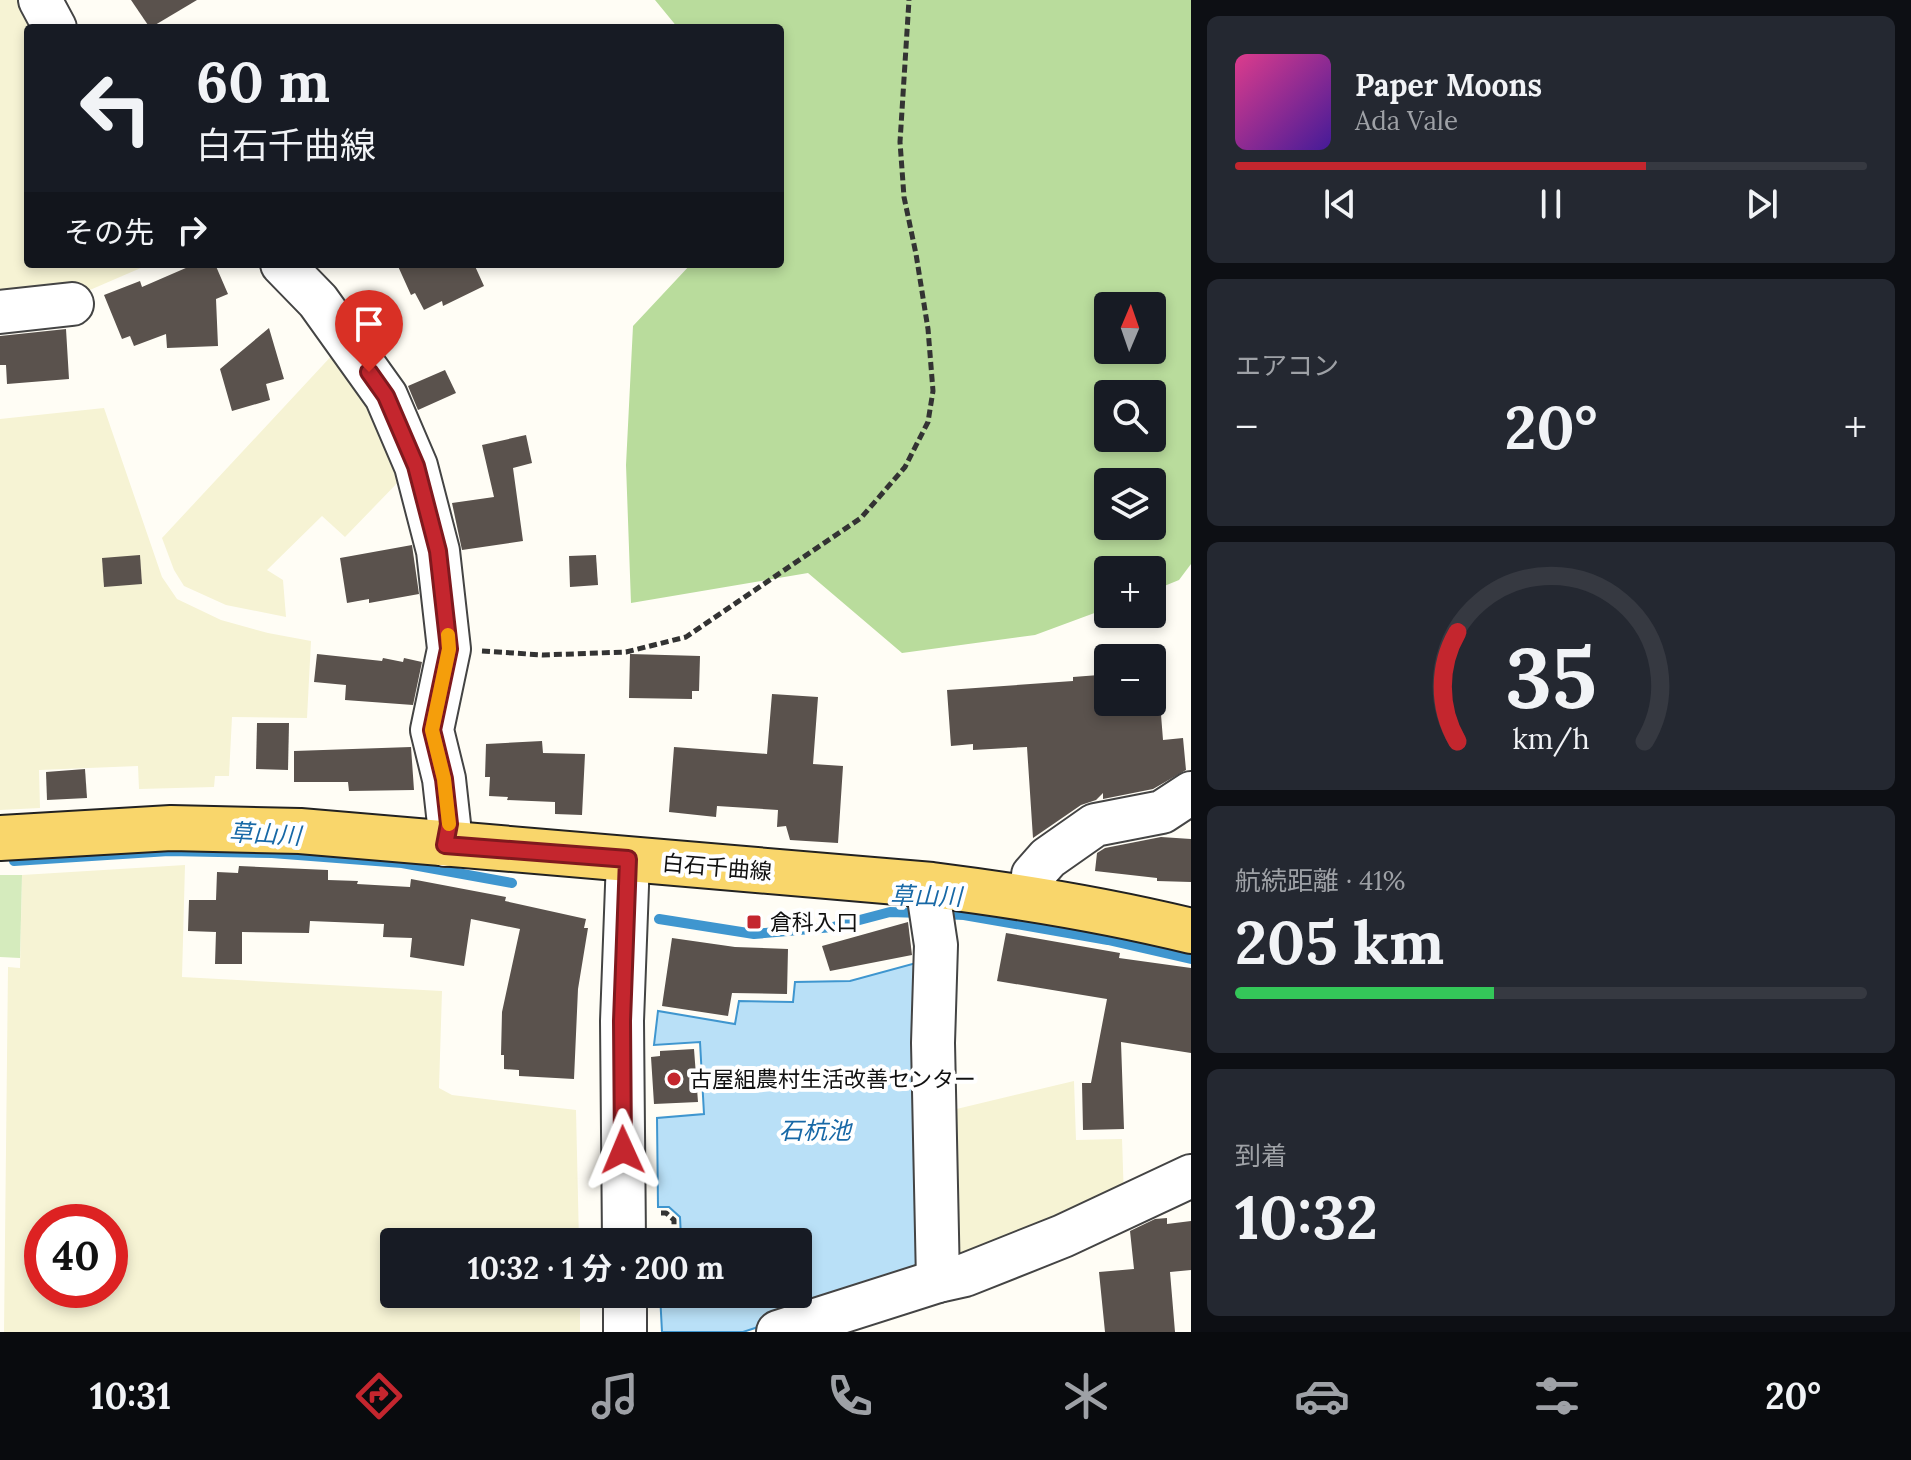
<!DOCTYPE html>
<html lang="ja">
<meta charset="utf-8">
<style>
body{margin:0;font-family:Lora,"Noto Sans JP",serif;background:#242831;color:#f1f3f6;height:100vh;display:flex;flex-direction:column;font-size:30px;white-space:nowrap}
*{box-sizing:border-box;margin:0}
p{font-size:26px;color:#9ea1a6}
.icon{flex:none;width:44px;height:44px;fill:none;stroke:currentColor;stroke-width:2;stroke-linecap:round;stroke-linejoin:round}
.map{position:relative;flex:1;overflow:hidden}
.panel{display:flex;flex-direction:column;gap:16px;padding:16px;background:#0d0f14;width:720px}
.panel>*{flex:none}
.guide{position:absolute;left:24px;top:24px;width:760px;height:244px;border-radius:8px;box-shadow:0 4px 12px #0003;background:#171b24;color:#f1f3f6;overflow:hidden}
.needle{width:52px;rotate:2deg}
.tools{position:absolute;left:1094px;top:292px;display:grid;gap:16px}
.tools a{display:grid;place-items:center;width:72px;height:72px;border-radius:8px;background:#171b24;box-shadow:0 4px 12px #0003;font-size:40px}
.speed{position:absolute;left:24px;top:1204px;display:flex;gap:16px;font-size:40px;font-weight:700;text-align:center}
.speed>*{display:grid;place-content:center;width:104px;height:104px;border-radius:50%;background:#171b24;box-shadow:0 4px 12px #0003;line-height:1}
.speed .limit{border:12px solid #d22;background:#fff;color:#111}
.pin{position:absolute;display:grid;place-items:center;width:68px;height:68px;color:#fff;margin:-82px -34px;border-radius:50% 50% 50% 0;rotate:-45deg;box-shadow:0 0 8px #0007}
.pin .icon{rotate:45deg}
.me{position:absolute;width:88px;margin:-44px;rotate:359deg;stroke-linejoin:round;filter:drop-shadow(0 0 6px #0008)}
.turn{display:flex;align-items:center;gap:28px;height:168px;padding:0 40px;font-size:36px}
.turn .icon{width:104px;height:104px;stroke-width:2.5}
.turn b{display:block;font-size:56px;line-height:68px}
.then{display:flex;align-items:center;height:76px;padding:0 40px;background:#0003;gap:16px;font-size:30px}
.big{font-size:60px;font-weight:700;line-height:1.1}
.panel .tile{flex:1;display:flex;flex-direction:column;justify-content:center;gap:12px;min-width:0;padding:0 28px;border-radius:12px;background:#242831}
.panel .dial{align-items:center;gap:0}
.dial svg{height:208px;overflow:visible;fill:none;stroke:#363941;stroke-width:7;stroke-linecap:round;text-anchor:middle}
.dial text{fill:#f1f3f6;stroke:none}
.song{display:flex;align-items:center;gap:24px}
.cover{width:96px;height:96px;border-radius:12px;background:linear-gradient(135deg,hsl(330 70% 55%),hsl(260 70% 35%))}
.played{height:8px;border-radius:4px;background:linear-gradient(90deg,#c4262e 65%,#363941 65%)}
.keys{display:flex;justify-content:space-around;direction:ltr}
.heat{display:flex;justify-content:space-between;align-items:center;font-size:44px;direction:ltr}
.charge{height:12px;border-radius:6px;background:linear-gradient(90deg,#34c759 41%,#363941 0)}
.trip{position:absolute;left:380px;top:1228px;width:432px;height:80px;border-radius:8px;background:#171b24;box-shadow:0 4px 12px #0003;font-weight:700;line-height:80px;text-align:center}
.tab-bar{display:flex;height:128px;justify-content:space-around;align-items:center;background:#090b0e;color:#9ea1a6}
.tab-bar .icon{width:56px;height:56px}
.tab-bar .current{color:#c4262e}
.tab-bar b{font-size:36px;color:#f1f3f6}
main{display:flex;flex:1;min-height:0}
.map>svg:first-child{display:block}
.farmland{fill:#f6f3d4;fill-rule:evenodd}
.green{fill:#d5ebbd}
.forest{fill:#b9dc9c;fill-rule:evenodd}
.water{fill:#b9e0f7;stroke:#3f96cf;stroke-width:2}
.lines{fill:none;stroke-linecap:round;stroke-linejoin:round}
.stream{stroke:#3f96cf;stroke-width:10}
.building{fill:#5a524d}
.minor-casing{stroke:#444;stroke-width:46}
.major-casing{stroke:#222;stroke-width:48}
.path{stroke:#333;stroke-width:5;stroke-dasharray:8 4;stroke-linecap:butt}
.minor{stroke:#fff;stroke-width:42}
.major{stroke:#f9d66b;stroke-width:44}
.route-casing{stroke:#7f191e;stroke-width:20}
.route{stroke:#c4262e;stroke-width:14}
.slow{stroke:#f59e0b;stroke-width:14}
.poi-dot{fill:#c4262e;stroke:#fff;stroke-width:3}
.labels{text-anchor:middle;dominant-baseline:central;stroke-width:8;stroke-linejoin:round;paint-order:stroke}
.street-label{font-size:22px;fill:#111;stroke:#fff}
.poi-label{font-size:22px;fill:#111;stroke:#fff;text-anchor:start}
.water-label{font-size:24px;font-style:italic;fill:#1768a6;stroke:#fff}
</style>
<main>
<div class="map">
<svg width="1191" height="1332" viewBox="0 0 1191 1332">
<rect width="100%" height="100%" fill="#fffdf5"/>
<g class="farmland">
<polygon points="0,0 21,0 35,28 28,28 28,264 150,264 76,296 0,304"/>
<polygon points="336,351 365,390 405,475 345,537 322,516 267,570 283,580 286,617 226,605 184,586 174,570 162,538"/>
<polygon points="104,408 162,577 177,599 221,620 268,633 311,641 307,718 232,717 229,776 215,776 214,787 139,789 138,766 39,770 40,808 0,810 0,419"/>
<path d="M185 865 182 977 442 991 439 1088 452 1095 576 1110 579 1242H394V1294H580V1332H4L8 967 20 968 22 875ZM42 1222H110V1290H42Z"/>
<polygon points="1074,1081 1076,1140 1122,1139 1124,1199 951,1258 944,1112"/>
</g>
<polygon class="green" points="0,875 22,875 20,958 0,957"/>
<path class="forest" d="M655 0H1191V564L1179 580 1152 591V570H1108V608L1035 635 902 653 808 573 631 603 626 465 633 326 691 264H780V28H678ZM1108 306H1152V350H1108ZM1108 394H1152V438H1108ZM1108 482H1152V526H1108Z"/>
<polygon class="water" points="927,960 927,1255 908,1278 743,1332 662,1332 660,1294 798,1294 798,1242 677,1242 681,1238 680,1217 669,1207 658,1207 657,1118 704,1114 700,1042 654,1045 658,1011 735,1024 739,1001 793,1002 795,982 850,981"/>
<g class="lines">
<g class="stream">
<polyline points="14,861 169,851 272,853 402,863 512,883"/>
<polyline points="941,914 964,915 1108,940 1191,959"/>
<polyline points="659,919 754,934 833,927 890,912 921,913"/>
</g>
</g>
<g class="building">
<polygon points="131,0 197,0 150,28"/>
<polygon points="195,264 215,264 228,294 216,299 218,346 167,348 166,334 134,346 130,336 122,339 104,295 140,281 142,287"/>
<polygon points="397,264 474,264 484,286 443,306 442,301 424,310 415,293 411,295"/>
<polygon points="269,328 284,379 266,384 270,400 232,411 220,369"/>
<polygon points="66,329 69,379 7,384 6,365 0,365 0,336"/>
<polygon points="445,370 456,393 418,410 408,386"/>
<polygon points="526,435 532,463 513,468 523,541 462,550 452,503 494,497 482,445"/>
<polygon points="412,545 419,594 369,603 369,599 347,603 340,558"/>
<polygon points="140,555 142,584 104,587 102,558"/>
<polygon points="596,555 598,585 570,587 569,556"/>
<polygon points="317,654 382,661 383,658 403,662 404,658 422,662 413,705 345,700 346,685 314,682"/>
<polygon points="630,654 700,656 699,691 692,691 692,699 629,698"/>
<polygon points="1099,675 1101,695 1108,694 1108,702 1152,702 1152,690 1159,689 1163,740 1183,738 1186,770 1153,789 1103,799 1103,793 1096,800 1081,805 1033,838 1027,747 973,750 973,744 951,746 947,690 1073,681 1073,677"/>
<polygon points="772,694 818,697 813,764 843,766 838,843 790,840 786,826 777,827 778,810 717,806 716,817 669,812 674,747 767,754"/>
<polygon points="257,723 289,723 288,770 256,769"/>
<polygon points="542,741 543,753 585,754 582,815 555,814 555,802 507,800 508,797 489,796 490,777 485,777 486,744"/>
<polygon points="411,747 414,790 349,791 348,782 294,782 294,751"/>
<polygon points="85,769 87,798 47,800 46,772"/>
<polygon points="1161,837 1191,839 1191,882 1157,881 1157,878 1095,871 1097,853 1105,848"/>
<polygon points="239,866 328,870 328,880 358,881 357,884 410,887 411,879 506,897 505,901 586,919 584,928 588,928 578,989 574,1079 519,1076 519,1070 504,1069 504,1055 501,1055 502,1012 520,929 471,919 464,966 410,957 412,938 383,937 384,924 310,921 309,933 242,932 242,964 215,964 216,932 188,931 189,900 216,900 217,872 238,873"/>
<polygon points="908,922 912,955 830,971 822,946"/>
<polygon points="1006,933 1120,953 1119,958 1191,968 1191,1053 1121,1042 1124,1129 1083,1130 1082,1083 1091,1083 1107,999 997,981"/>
<polygon points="672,938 735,947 788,949 787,994 732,993 728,1016 662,1006"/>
<polygon points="694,1049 698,1102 654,1104 651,1057 660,1056 660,1051"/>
<polygon points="1167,1218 1167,1224 1191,1221 1191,1270 1170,1272 1175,1332 1105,1332 1099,1272 1134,1269 1130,1231 1155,1219"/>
</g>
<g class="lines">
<defs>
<g id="minor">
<polyline points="40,0 55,28"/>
<polyline points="282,264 318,301 386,396 416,466 438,551 449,649 432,730 444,779 449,824 445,845"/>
<polyline points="0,312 72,304"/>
<polyline points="927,885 936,945 933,1043 938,1281"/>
<polyline points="1031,898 1033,875 1048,858 1095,825 1162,812 1191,793"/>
<polyline points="624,1242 622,1021 628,859"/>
<polyline points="625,1294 625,1332"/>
<polyline points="778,1332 938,1281 965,1275 1063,1236 1191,1176"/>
</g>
<path id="major" d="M0 838 171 828 300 831 932 885C1019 896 1105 910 1191 931"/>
</defs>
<use href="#minor" class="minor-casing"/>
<use href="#major" class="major-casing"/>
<g class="path">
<polyline points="482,651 543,655 626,652 686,637 861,518 905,467 928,422 933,391 928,329 916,254 904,197 900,142 909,0"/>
<polyline points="661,1213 666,1213 674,1220 674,1235 667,1242"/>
</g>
<use href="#minor" class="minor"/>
<use href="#major" class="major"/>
</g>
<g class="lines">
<defs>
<polyline id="route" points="369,372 386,396 416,466 438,551 449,649 432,730 444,779 449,824 445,845 628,859 622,1021 623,1150"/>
</defs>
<use href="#route" class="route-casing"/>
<use href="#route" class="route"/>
<polyline class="slow" points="448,635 449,649 432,730 444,779 449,824"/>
</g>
<g class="poi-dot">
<rect x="746" y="914" width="16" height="16" rx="4"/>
<circle cx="674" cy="1079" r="8"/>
</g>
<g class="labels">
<g class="street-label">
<text transform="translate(717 867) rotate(5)">白石千曲線</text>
</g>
<g class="poi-label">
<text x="770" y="922">倉科入口</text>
<text x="690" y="1079">古屋組農村生活改善センター</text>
</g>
<g class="water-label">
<text transform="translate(265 834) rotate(3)">草山川</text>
<text transform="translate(926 896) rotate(1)">草山川</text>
<text x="815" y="1130">石杭池</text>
</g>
</g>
</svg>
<div class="tools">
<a><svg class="needle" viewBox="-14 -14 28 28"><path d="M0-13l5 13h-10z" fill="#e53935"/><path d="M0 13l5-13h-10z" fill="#9ea1a6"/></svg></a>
<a><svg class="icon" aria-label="search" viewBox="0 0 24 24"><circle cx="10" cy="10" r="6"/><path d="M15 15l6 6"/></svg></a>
<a><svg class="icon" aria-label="layers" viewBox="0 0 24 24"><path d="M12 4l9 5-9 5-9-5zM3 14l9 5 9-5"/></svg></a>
<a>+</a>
<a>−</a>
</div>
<div class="speed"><div class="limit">40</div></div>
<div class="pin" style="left:369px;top:372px;background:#d93025"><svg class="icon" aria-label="arrive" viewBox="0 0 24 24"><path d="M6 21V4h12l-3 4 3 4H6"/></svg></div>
<svg class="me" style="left:623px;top:1150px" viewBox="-20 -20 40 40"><path d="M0-17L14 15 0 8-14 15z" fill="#c4262e" stroke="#fff" stroke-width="4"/></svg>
<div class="trip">10:32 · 1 分 · 200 m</div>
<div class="guide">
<div class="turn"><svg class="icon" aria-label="left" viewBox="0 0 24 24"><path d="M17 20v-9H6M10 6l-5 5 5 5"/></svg><div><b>60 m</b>白石千曲線</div></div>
<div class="then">その先<svg class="icon" aria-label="right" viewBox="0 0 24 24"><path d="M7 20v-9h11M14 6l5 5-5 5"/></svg></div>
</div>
</div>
<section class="panel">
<div class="tile">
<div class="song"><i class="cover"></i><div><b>Paper Moons</b><p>Ada Vale</p></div></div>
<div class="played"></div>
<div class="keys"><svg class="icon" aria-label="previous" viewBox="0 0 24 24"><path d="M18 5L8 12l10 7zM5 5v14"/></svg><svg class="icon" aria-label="pause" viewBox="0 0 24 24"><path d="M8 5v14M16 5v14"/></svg><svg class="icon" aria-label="next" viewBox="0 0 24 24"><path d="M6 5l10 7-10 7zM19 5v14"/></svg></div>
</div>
<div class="tile"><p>エアコン</p>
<div class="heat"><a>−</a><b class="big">20°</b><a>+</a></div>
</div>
<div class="tile dial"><svg viewBox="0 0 100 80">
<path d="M14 69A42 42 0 1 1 86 69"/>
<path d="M14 69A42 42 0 0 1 14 27" stroke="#c4262e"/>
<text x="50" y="56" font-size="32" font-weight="700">35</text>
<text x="50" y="72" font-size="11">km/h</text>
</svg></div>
<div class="tile"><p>航続距離 · 41%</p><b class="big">205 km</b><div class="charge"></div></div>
<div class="tile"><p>到着</p><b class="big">10:32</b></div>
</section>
</main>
<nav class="tab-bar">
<b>10:31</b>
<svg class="icon current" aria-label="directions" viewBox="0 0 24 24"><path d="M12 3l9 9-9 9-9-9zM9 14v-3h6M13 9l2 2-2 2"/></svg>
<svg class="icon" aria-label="music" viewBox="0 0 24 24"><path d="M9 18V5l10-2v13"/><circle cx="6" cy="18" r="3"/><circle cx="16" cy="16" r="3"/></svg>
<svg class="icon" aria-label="phone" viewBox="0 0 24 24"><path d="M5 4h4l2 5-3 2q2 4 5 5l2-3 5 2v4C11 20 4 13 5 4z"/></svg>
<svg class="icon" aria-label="climate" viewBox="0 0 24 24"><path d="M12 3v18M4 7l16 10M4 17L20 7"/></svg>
<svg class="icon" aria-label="car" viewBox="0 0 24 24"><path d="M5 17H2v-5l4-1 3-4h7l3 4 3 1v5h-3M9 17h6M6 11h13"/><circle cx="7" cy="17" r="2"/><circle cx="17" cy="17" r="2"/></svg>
<svg class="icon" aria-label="filters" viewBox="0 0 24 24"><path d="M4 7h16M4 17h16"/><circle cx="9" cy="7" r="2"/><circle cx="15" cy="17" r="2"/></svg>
<b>20°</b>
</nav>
